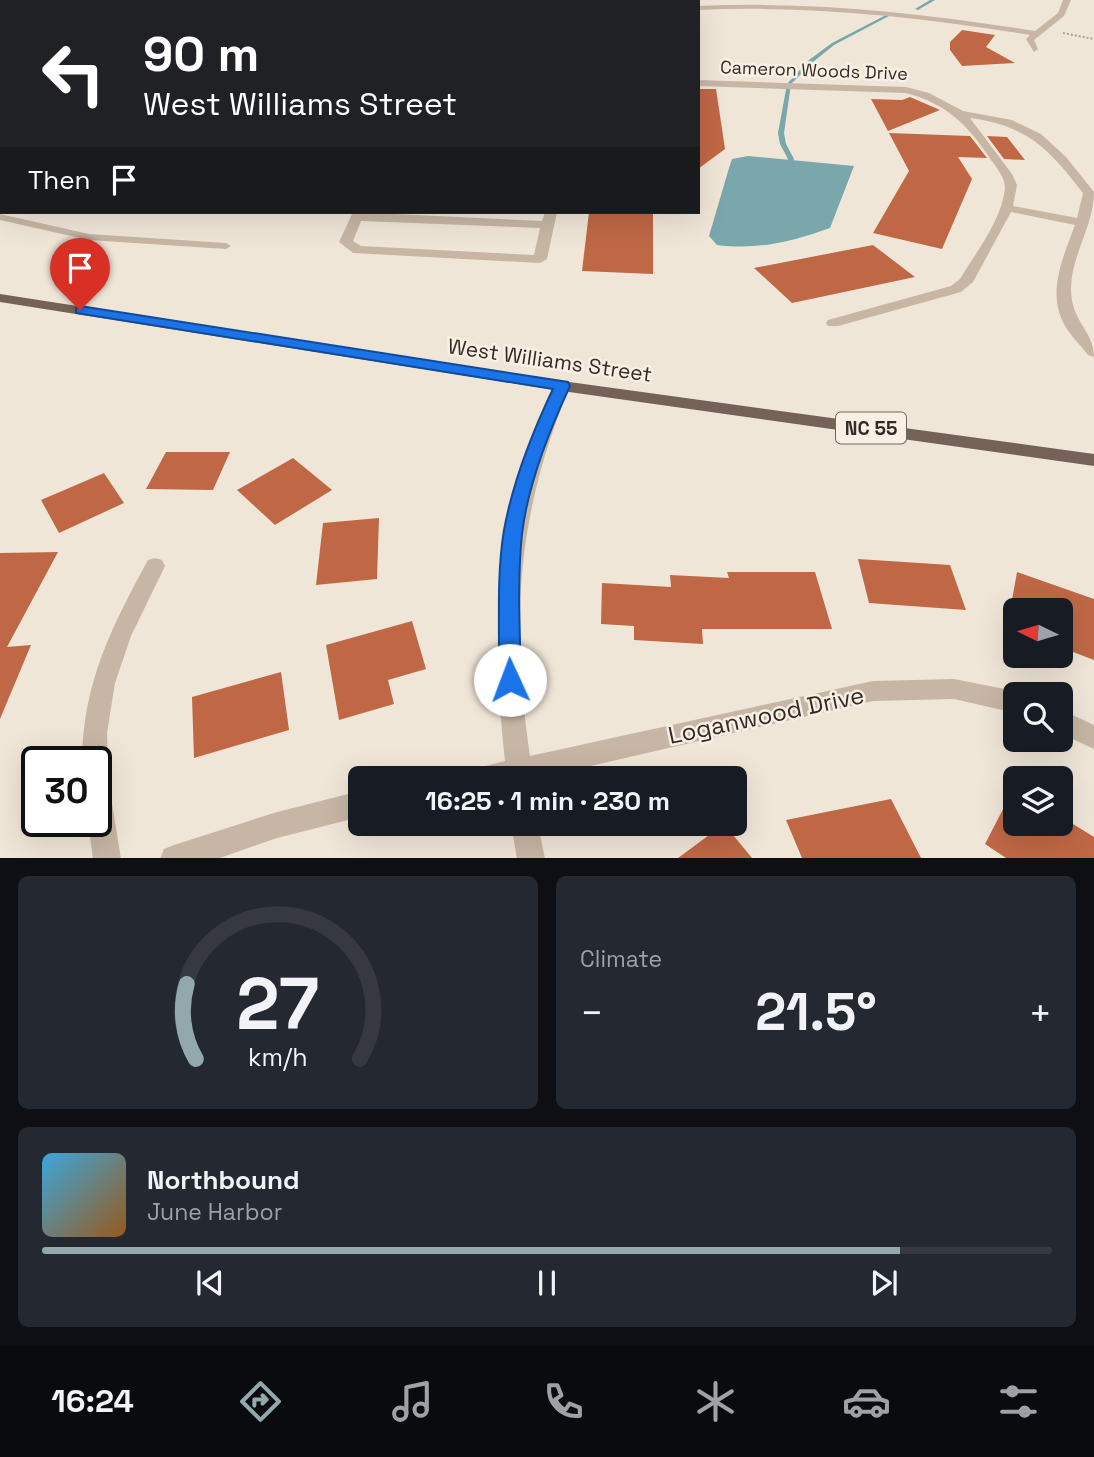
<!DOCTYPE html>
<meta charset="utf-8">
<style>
body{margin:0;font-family:"Space Grotesk",sans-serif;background:#242831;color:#f1f3f6;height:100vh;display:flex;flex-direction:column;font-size:26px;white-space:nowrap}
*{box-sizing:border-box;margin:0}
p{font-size:23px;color:#9ea1a6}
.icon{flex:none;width:38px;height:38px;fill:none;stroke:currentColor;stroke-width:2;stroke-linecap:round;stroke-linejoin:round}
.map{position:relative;height:858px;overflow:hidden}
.side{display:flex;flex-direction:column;gap:18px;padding:18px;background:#0d0f14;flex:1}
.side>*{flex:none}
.banner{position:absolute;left:0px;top:0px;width:700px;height:214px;box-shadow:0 7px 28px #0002;background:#202124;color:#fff;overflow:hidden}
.needle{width:46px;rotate:275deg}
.fabs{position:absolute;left:1003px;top:598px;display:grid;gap:14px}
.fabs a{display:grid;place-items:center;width:70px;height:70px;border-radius:10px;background:#171b24;box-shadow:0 7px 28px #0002;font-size:35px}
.speed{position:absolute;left:21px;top:746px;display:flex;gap:14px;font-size:35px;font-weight:700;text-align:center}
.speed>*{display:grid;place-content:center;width:91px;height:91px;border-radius:50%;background:#171b24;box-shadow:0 7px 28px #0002;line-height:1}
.speed .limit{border:4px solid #111;border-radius:10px;background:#fff;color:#111}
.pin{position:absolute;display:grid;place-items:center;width:60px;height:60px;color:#fff;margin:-72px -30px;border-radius:50% 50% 50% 0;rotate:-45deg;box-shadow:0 0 7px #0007}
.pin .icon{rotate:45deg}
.me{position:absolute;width:77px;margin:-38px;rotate:358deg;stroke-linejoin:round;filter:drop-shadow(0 0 5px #0008)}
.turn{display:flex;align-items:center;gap:24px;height:147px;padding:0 28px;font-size:32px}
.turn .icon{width:91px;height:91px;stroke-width:2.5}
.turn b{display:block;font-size:49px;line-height:60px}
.then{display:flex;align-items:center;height:66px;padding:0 28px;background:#0003;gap:14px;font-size:26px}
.big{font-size:52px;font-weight:700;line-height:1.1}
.side .widget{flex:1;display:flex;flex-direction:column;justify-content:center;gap:10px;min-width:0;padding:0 24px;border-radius:10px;background:#242831}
.side .dial{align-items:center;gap:0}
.dial svg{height:182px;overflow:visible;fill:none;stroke:#363941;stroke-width:7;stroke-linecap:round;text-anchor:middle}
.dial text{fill:#f1f3f6;stroke:none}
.song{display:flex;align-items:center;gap:21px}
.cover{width:84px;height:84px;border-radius:10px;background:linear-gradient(135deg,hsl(200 70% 55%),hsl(30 70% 35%))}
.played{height:7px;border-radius:4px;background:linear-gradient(90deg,#92a8ac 85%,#363941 85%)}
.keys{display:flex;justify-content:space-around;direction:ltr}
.heat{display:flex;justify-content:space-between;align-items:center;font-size:38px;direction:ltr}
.side .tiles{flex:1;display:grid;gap:18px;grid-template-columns:1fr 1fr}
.widget:last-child{grid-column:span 2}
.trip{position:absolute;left:348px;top:766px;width:399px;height:70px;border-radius:10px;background:#171b24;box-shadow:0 7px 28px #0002;font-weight:700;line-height:70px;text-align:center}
.tab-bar{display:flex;height:112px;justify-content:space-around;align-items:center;background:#090b0e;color:#9ea1a6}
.tab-bar .icon{width:49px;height:49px}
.tab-bar .active{color:#92a8ac}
.tab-bar b{font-size:32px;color:#f1f3f6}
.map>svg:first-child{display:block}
.water{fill:#79a7ab}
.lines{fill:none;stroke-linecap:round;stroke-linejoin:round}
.stream{fill:#79a7ab;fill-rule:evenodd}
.building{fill:#c06846}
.path{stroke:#b3a090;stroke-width:2;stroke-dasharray:2 2;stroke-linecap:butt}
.service{fill:#c7b6a5;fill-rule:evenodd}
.minor{fill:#c7b6a5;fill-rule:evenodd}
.tertiary{fill:#c7b6a5;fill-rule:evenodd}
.primary{fill:#746258;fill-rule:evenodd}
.route{fill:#1a73e8;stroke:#114b97;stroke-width:2}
.labels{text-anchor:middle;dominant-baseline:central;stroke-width:5;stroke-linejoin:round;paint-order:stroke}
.far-street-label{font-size:18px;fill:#332b26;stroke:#f8f0e4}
.shield{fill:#f8f0e4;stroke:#6e665f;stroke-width:2}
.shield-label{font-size:19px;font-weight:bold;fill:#332b26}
.street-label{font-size:21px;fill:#332b26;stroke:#f8f0e4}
.near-street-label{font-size:24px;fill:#332b26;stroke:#f8f0e4}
</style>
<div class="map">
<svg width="1094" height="859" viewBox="0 0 1094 859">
<rect width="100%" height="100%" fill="#f0e6d8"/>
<path class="water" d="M748 156 854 166 830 228C791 242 758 250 717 245L709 236 729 168 732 159Z"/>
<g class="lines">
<g class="stream">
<polygon points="930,0 935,0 918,10 915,9"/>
<polygon points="886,15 889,16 834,45 813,62 791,84 784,133 786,144 794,159 790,169 786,169 788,159 780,144 778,133 787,84 809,60 832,43"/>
</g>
</g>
<g class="building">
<polygon points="962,30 995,35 986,47 1015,63 962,66 950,50 950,42"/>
<polygon points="698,89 716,89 725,149 698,169"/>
<polygon points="910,97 940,110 888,131 871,99 902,100"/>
<polygon points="889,133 970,136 987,158 958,157 972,179 942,249 873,233 909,171"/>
<polygon points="987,136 1007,137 1025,160 1004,159"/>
<polygon points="589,212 653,212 653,274 582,271"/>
<polygon points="873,245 915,277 792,303 754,268"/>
<polygon points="166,452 230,452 213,490 146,489"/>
<polygon points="293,458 332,490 275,525 237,490"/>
<polygon points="104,473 124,503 59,533 41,500"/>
<polygon points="379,518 377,579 316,585 323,523"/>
<polygon points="58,552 7,647 31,645 0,719 0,553"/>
<polygon points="858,559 950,565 966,610 869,603"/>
<polygon points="727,572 815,572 832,629 702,629 703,644 634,640 634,626 601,624 602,583 671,587 670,575 729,578"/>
<polygon points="1017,572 1094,599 1094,660 1060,647 1060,611 1010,611"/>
<polygon points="412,621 426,669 388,680 394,704 339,720 326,645"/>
<polygon points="281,672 289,730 194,758 192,697"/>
<polygon points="1015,786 1015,824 1073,824 1094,837 1094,858 1006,858 985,844"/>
<polygon points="891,799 921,858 802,858 786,820"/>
<polygon points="724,824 752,858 678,858"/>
</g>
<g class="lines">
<polyline class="path" points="1063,33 1094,39"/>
<polygon class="service" points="0,214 89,234 226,243 231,246 226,249 89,240 0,220"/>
<g class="minor">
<polygon points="570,0 578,0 579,2 572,2"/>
<path d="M1063 0H1071L1064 16 1034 40 1038 49 1034 52 1026 39 1030 35C919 17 810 5 698 10V6C812 1 923 13 1035 31L1058 13Z"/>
<rect x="0" y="13" width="2" height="5"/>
<path d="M698 80 906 87 929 93 963 111 1012 120 1041 134 1066 157 1094 192C1094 225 1072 254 1071 287 1070 322 1094 330 1094 357L1088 355C1080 344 1068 334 1062 320 1048 289 1064 255 1075 225L1011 212 973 282 961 292 838 326H828L826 323 828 320 951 286 960 279C976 252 1002 220 1005 188 1005 178 997 168 991 160 968 125 947 104 906 93L698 86ZM970 118C1028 126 1049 149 1083 193L1077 218 1013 206 1017 185 1012 174Z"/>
<polygon points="2,198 2,207 0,208 0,199"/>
<path d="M353 212 542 221 545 212H557L547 259 540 263 353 253 339 242ZM361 221 540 228 534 255 361 246 353 241Z"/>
<path d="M562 381 570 386C517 514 510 619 530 756L873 681 954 679 1015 691 1024 695H1015V713L954 699 873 701 534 779H466L470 770 505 761C492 644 492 526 541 416 545 405 550 384 562 381Z"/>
<path d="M155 558 162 560 165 566 131 636 115 683 107 733 108 761 104 769 97 772 105 775 109 784 121 859H93L88 821H96V761H82C83 683 111 628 148 560Z"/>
<polygon points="1060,709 1094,725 1094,749 1060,733"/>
<polygon points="360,791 360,817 277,838 217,859 160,859 164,849 174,845 277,812"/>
<polygon points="511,824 538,824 545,859 517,859"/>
</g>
<g class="tertiary">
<polygon points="217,0 232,0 230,2"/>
<rect x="0" y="33" width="2" height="4"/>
</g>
<polygon class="primary" points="0,294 562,381 1094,454 1094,466 562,391 0,302"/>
</g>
<path class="route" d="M80 306 568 382 570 386C549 431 528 483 522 534 517 582 520 631 521 680L518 686 510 689 502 686 499 680C500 631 496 578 504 530 513 481 532 433 553 389L76 313V308Z"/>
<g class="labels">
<g class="far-street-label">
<text transform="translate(814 70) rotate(2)">Cameron Woods Drive</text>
</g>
<rect class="shield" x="836" y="412.5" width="70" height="31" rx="5"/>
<g class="shield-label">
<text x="871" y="428">NC 55</text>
</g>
<g class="street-label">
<text transform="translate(550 360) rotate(8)">West Williams Street</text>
</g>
<g class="near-street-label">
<text transform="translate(766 715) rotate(-12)">Loganwood Drive</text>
</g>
</g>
</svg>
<div class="fabs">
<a><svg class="needle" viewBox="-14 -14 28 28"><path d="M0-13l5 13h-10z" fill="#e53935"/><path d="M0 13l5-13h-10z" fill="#9ea1a6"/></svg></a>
<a><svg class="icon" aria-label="search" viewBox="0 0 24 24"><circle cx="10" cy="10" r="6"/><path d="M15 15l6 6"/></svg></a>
<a><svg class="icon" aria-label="layers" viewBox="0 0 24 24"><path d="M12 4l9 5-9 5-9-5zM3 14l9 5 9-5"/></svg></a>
</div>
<div class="speed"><div class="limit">30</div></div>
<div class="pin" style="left:80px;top:310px;background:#d93025"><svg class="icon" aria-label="arrive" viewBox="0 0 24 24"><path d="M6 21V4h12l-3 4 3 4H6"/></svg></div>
<svg class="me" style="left:510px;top:680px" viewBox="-20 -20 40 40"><circle r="19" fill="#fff"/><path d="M0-13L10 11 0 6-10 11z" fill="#1a73e8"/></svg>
<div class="trip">16:25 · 1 min · 230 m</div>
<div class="banner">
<div class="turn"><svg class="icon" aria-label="left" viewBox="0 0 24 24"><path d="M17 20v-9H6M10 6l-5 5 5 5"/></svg><div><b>90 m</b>West Williams Street</div></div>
<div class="then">Then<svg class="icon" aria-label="arrive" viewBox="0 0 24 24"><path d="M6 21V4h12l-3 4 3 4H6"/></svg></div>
</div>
</div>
<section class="side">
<div class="tiles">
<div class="widget dial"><svg viewBox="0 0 100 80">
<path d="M14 69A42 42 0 1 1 86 69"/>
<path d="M14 69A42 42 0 0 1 10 36" stroke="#92a8ac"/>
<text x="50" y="56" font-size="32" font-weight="700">27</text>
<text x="50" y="72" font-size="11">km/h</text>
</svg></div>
<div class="widget"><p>Climate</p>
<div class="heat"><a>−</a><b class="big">21.5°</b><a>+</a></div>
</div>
<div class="widget">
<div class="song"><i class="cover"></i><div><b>Northbound</b><p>June Harbor</p></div></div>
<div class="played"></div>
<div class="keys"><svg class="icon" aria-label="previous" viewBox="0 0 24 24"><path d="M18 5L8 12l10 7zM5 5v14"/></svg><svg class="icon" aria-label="pause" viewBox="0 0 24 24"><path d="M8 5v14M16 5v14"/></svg><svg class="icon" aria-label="next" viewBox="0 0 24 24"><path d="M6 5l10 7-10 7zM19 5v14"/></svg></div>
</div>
</div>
</section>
<nav class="tab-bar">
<b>16:24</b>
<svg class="icon active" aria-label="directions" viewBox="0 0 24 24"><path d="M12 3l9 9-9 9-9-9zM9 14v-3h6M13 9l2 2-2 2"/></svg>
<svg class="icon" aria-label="music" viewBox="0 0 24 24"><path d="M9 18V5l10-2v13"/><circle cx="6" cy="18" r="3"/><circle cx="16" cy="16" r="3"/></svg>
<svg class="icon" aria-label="phone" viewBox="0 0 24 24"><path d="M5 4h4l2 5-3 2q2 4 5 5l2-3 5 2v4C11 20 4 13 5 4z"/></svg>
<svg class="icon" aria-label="climate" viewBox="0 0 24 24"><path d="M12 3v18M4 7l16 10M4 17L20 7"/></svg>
<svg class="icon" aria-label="car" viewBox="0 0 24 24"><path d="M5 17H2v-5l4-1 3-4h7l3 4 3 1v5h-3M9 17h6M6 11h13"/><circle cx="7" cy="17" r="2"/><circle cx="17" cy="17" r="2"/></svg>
<svg class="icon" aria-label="filters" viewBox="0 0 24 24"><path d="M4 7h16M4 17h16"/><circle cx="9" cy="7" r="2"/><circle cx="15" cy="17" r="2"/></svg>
</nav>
